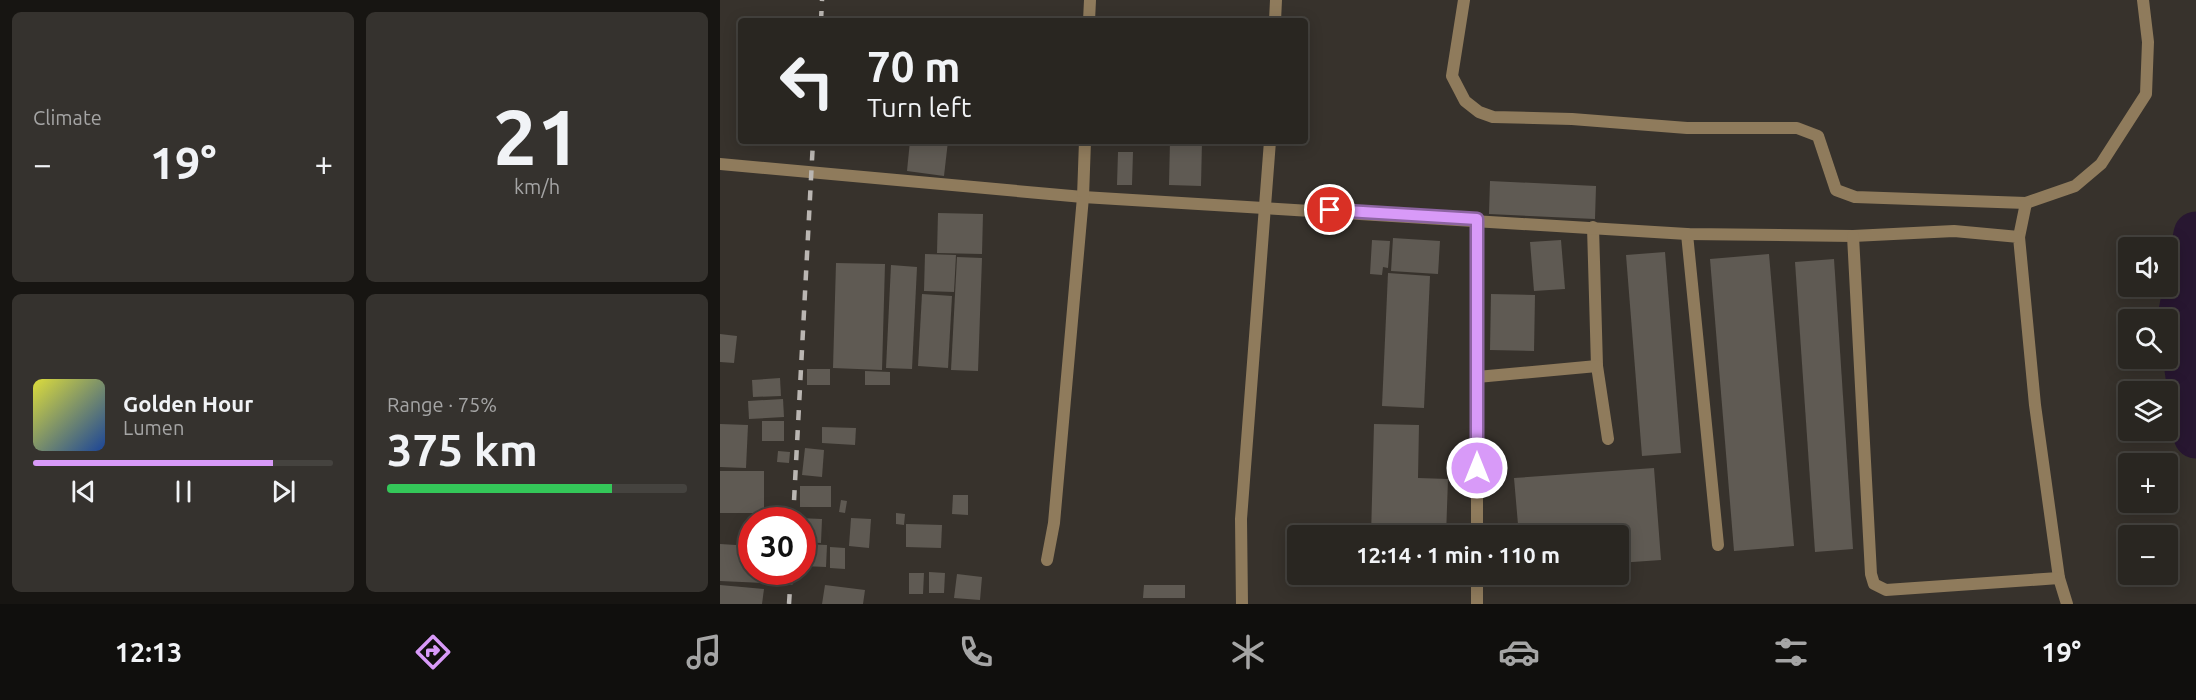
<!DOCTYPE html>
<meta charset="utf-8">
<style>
body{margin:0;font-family:Ubuntu,sans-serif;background:#35322e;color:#f1f3f6;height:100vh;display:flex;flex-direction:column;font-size:22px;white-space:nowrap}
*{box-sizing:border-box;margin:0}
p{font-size:20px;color:#a5a5a5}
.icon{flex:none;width:33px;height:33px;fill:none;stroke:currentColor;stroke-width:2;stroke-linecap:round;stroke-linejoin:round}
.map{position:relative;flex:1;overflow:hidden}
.sheet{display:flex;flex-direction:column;gap:12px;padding:12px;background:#171512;width:720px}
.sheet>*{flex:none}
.guide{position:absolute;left:18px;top:18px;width:570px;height:126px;border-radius:6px;box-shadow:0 3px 15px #0003,0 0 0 2px #45433f;background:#292621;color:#f1f3f6;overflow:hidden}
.buttons{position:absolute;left:1398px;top:237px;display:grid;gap:12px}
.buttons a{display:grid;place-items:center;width:60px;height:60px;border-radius:6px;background:#292621;box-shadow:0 3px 15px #0003,0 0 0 2px #45433f;font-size:30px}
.speed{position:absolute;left:18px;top:507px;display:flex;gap:12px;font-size:30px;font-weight:700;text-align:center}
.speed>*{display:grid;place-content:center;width:78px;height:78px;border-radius:50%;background:#292621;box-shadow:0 3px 15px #0003,0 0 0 2px #45433f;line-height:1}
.speed .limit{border:9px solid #d22;background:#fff;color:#111}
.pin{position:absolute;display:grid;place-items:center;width:51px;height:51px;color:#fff;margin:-26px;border:3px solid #fff;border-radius:50%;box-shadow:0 2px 6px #0007}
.me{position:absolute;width:66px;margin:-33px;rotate:0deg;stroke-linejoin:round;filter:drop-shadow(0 0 4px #0008)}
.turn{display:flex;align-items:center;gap:21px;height:126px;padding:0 30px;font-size:27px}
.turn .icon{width:78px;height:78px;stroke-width:2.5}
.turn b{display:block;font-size:42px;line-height:51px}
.big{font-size:45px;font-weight:700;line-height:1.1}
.sheet .card{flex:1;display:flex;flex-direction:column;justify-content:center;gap:9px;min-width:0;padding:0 21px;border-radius:9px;background:#35322e}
.sheet .dial{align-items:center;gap:0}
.dial b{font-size:78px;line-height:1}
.song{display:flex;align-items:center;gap:18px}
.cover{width:72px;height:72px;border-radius:9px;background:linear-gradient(135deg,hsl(60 70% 55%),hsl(220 70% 35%))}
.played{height:6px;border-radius:3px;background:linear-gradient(90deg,#d89af8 80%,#45433f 80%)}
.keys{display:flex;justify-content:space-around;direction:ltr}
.heat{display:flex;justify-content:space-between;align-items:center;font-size:33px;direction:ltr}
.charge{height:9px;border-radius:4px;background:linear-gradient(90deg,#34c759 75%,#45433f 0)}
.sheet .tiles{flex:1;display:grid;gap:12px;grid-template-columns:repeat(2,1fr)}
.trip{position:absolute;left:567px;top:525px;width:342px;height:60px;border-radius:6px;background:#292621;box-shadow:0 3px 15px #0003,0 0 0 2px #45433f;font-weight:700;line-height:60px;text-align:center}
.menu{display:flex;height:96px;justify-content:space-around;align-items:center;background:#100f0d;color:#a5a5a5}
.menu .icon{width:42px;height:42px}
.menu .selected{color:#d89af8}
.menu b{font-size:27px;color:#f1f3f6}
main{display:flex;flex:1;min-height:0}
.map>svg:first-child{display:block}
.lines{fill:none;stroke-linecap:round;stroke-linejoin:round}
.river{stroke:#281731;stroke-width:45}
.building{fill:#5f5a53}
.lane{stroke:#8f7b5c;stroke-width:12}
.street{stroke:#8f7b5c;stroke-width:12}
.rail{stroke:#bab6b2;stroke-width:4.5;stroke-dasharray:10 10;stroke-linecap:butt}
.route-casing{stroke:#8c64a1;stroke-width:15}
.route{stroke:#d89af8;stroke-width:10}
</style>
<main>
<section class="sheet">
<div class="tiles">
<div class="card"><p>Climate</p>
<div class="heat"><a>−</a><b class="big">19°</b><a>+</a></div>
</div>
<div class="card dial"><b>21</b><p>km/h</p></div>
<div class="card">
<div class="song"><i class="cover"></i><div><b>Golden Hour</b><p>Lumen</p></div></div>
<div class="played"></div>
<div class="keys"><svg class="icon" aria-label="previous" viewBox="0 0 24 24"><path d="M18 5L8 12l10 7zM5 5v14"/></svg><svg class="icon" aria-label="pause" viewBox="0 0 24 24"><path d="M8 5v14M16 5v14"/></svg><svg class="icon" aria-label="next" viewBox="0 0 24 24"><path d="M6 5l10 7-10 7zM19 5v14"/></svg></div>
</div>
<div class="card"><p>Range · 75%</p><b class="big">375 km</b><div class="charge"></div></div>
</div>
</section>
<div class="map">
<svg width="1476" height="604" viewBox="0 0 1476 604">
<rect width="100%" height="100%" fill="#37322c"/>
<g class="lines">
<polyline class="river" points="1476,234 1460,317 1476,436"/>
</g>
<g class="building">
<polygon points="190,141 228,141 224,176 187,171"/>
<polygon points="450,141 482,141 481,186 449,185"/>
<polygon points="398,152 413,152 412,185 397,185"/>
<polygon points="770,181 876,186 875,219 769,214"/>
<polygon points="218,213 263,214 262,254 217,253"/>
<polygon points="673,238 720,241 718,274 671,271"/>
<polygon points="652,240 670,241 668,268 663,267 662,275 650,274"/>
<polygon points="841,240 845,289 814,291 810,242"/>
<polygon points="945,252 961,453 922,456 906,255"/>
<polygon points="205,254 236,255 234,292 204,291"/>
<polygon points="1049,254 1074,546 1014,551 990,259"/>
<polygon points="237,257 262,258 258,371 231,370"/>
<polygon points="1114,259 1133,549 1095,552 1075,262"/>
<polygon points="116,263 165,264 162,370 113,368"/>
<polygon points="171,265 197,267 192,369 166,368"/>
<polygon points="668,273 710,276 704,408 662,406"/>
<polygon points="202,294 232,296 228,368 198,366"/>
<polygon points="771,294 815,295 814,351 770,350"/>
<polygon points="0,334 17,336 14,363 0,362"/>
<rect x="87" y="369" width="23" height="16"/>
<polygon points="145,371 170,372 170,385 145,385"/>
<polygon points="60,378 61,396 33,397 32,380"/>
<polygon points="63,399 64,417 29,419 28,401"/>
<rect x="42" y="421" width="22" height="20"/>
<polygon points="0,424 28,425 26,468 0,467"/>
<polygon points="654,424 699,425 698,478 728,479 726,536 651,536"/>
<polygon points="102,427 136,428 135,445 102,443"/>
<polygon points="85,448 104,450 102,477 82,475"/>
<polygon points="58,451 70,452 69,463 57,462"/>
<polygon points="934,468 941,560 898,563 898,536 799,536 794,478"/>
<rect x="0" y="471" width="44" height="42"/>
<rect x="80" y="486" width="31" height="21"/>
<polygon points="233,495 248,495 248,515 232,514"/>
<polygon points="121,500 127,501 125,513 119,512"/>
<polygon points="176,513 185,514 184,525 176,524"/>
<polygon points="78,518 102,519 101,543 82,542 82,520"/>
<polygon points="131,518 151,519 149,548 129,546"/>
<polygon points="186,524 222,525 221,548 186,547"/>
<polygon points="0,544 32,546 32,572 45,572 45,583 0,581"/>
<polygon points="82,544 107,545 106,567 82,566"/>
<polygon points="110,547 125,548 125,569 110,568"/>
<polygon points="209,572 225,573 224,593 209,593"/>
<polygon points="189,573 204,573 203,594 189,594"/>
<polygon points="237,574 262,577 260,600 234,598"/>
<polygon points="0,585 44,589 42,604 0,604"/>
<polygon points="105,585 145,590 143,604 102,604"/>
<polygon points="424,585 465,585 465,598 423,598"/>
</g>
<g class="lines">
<g class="lane">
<polyline points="744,0 732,76 745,101 759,112 773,117 852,119 967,128 1077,128 1098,136 1116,190 1135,197 1306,203 1355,186 1381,164 1426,94 1428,42 1423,0"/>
<polyline points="873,227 877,366 888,439"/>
<polyline points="967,234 998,545"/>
<polyline points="1299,237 1306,203"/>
<polyline points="757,377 877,366"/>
</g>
<g class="street">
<polyline points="369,21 370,0"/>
<polyline points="555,21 556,0"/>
<polyline points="0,164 363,197 967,234 1133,236 1234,231 1299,237 1315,405 1339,578 1347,604"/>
<polyline points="1133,236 1151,574 1154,584 1166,590 1339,578"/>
<polyline points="757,536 757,219"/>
<polyline points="327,560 334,523 363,197 365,141"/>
<polyline points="522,604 521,519 550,141"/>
<polyline points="757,604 757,574"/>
</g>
<g class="rail">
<polyline points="101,21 102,0"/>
<polyline points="73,520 93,141"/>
<polyline points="69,604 71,572"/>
</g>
</g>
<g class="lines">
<defs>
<polyline id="route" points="610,210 757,219 757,468"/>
</defs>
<use href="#route" class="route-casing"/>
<use href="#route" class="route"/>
</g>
</svg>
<div class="buttons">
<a><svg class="icon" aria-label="sound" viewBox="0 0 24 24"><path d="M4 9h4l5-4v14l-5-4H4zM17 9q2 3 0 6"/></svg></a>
<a><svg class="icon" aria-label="search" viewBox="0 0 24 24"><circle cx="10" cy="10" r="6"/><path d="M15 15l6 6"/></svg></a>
<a><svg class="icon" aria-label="layers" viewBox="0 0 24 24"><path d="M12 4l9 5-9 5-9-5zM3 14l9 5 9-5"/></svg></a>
<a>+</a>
<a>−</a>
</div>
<div class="speed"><div class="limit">30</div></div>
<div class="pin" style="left:610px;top:210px;background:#d93025"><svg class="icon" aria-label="arrive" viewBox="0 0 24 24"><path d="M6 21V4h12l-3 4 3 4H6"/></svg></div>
<svg class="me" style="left:757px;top:468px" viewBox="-20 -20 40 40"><circle r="17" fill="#d89af8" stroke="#fff" stroke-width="3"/><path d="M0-11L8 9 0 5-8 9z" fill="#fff"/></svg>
<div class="trip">12:14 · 1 min · 110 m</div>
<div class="guide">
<div class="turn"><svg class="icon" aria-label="left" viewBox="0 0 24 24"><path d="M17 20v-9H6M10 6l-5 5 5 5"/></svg><div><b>70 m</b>Turn left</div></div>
</div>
</div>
</main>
<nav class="menu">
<b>12:13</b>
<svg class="icon selected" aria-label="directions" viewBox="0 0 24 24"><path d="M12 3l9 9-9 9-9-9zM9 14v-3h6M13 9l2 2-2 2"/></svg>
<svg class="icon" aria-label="music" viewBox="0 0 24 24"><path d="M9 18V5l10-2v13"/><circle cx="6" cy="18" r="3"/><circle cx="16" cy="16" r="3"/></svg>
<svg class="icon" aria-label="phone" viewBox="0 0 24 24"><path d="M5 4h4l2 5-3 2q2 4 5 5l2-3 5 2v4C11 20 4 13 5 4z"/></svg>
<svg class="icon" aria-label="climate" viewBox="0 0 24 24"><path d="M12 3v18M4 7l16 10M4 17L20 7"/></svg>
<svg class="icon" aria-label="car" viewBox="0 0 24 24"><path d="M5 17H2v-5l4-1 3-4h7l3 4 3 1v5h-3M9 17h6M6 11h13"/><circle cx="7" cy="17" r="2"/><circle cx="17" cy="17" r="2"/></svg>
<svg class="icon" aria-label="filters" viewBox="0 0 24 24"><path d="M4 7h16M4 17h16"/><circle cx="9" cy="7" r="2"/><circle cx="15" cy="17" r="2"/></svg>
<b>19°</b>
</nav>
